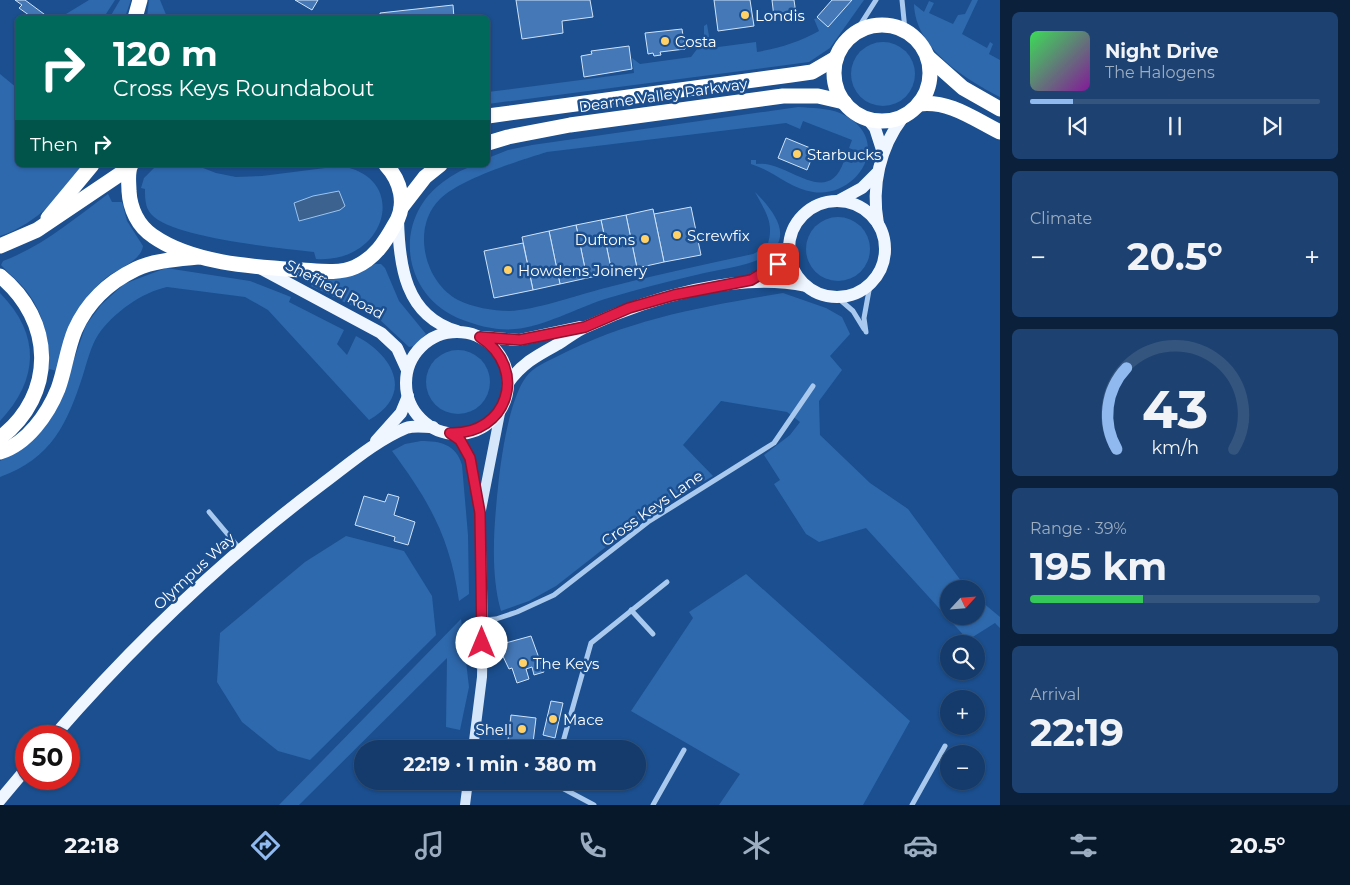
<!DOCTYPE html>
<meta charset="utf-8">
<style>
body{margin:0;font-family:Montserrat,sans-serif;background:#1d4271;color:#f1f3f6;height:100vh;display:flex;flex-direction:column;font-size:19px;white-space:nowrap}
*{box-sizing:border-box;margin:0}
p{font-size:16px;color:#9dadc1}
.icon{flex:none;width:28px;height:28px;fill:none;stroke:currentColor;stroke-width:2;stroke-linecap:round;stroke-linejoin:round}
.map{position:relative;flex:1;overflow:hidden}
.sheet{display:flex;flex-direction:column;gap:12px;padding:12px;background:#0b203b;width:350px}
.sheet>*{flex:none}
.top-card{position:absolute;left:15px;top:15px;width:475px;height:152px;border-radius:8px;box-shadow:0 1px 4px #0004,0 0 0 1px #33557e;background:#00695c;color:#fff;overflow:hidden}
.needle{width:32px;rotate:64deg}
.controls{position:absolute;left:940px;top:580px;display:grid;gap:10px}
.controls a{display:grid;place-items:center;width:45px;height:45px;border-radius:50%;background:#143b6b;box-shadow:0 1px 4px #0004,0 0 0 1px #33557e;font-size:25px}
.speed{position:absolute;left:15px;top:725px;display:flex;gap:10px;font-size:25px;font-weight:700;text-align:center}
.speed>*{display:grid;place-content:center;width:65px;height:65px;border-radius:50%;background:#143b6b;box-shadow:0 1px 4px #0004,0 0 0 1px #33557e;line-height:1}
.speed .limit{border:8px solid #d22;background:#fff;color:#111}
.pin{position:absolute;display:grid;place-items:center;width:42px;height:42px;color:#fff;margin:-21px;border-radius:10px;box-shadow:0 2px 8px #0006}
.me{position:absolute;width:55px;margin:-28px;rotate:0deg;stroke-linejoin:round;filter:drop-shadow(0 0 4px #0008)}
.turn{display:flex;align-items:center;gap:18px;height:105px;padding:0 15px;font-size:22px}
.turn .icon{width:65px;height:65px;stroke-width:2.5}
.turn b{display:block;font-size:35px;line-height:42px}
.then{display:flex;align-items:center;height:48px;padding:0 15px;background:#0003;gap:10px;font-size:19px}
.big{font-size:38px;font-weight:700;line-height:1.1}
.sheet .tile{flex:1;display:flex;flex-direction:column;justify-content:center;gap:8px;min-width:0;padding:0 18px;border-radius:8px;background:#1d4271}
.sheet .dial{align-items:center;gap:0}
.dial svg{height:130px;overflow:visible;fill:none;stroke:#33557e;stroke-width:7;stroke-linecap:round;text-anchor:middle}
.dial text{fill:#f1f3f6;stroke:none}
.song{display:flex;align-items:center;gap:15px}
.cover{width:60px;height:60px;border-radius:8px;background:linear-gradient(135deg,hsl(130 70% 55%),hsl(290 70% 35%))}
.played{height:5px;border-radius:2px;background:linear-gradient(90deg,#90b9f0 15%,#33557e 15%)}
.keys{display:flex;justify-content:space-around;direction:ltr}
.heat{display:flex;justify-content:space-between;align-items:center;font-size:28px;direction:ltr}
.charge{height:8px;border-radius:4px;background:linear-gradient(90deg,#34c759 39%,#33557e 0)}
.trip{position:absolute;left:354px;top:740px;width:292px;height:50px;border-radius:25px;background:#143b6b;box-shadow:0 1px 4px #0004,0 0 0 1px #33557e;font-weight:700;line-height:50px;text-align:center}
.menu{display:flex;height:80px;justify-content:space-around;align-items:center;background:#08182b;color:#9dadc1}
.menu .icon{width:35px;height:35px}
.menu .selected{color:#90b9f0}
.menu b{font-size:22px;color:#f1f3f6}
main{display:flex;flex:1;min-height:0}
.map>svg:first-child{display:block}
.green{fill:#2e69ad}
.water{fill:#3c6290;stroke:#9cc4f0}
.building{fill:#4478b7;stroke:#cfe3fa}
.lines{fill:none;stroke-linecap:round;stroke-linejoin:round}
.street{stroke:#a9c9ee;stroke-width:5}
.secondary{stroke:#d6e6fa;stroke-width:10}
.primary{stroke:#f0f6ff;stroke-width:12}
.highway{stroke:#fff;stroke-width:15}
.route-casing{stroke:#92132f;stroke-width:12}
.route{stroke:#e11d48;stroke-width:9}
.poi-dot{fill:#ffd166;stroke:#1b4f8f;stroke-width:2}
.labels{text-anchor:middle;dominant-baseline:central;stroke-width:5;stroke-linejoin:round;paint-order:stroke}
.poi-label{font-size:15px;fill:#fff;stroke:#1b4f8f;text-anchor:start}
.street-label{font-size:15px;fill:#fff;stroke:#1b4f8f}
</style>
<main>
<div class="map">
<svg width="1000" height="805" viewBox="0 0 1000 805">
<rect width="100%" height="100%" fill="#1b4f8f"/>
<g class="green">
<polygon points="89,0 115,0 104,17 64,17 66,14"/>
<polygon points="120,0 131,0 125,17 110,17"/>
<polygon points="149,0 160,0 167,17 147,17"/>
<path d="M852 0H864L830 48 809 62 488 104V92L634 73 632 58 640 64 691 57 704 40V26L707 24 711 48 756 42 757 52C779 48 800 42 819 31L814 19 818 18 828 26Z"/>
<path d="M972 0H978L962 34 987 48 990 42 993 44 989 54 1000 60V97C965 79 915 48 914 4L924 12 929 1 934 3 929 13 953 24 958 15 965 14Z"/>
<circle cx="883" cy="74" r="32"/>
<path d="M0 74 17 88 18 165H88C61 194 39 223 0 236Z"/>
<path d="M798 107C812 108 827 108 840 113 896 138 858 199 813 192 790 189 774 171 751 164V160H756V164C787 159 827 210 844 161L852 163 857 151 849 148 852 140 803 121 800 129 786 123 547 152C518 161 461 179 440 199 411 227 424 282 458 300 472 307 493 311 509 311 535 310 575 296 601 289 651 276 702 265 753 254L767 247C775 223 766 213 755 192 779 216 797 244 755 261 736 268 715 270 696 275 665 282 635 290 605 299 577 308 543 327 515 329 499 331 478 326 463 320 402 298 391 220 443 182 459 171 468 165 488 165V158L508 150 532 145Z"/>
<path d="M157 165H195L216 173 236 177 262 176 341 166C411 178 386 264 316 259L314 252C281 248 171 238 151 214 145 207 145 198 145 189L141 188 144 178Z"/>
<path d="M108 194 112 202H122L127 221 143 246C141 261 119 268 107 277 76 302 65 334 57 371L49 369C50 342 44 315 28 293 20 282 9 274 1 265L3 261C43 246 74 219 108 194Z"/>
<circle cx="838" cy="249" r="32"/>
<path d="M375 264H381L385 268 399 301 426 334 414 346 409 347 379 319 311 286 314 278C337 280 356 276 375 264Z"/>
<path d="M166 268 250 281 291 297 289 302 344 330 337 344 347 355 356 336C393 355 415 394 369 420L268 310 245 297 167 287C142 292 112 314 98 335 91 346 87 362 83 375 67 424 52 458 0 477V461L20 450 71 368 86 325 101 305 124 284Z"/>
<path d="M0 293C41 335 39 379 0 421Z"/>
<path d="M783 293 826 308 842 317 850 334 830 356 842 370 819 401 820 435 870 483 908 509 967 589H949V616H976V597L1000 617V628L995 623 968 640 866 528 819 542 806 534 774 484 780 480 764 455 790 435 800 422 787 412 721 401 683 445 713 476 648 514 556 586 529 601 501 611C490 573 494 526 498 487 501 458 509 400 526 377 533 367 548 361 558 356 629 319 705 306 783 293Z"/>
<circle cx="458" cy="382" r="32"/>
<path d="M421 441C440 441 456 444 462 465L468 535 469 594 459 601C450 537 429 501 392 451L405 444Z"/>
<polygon points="346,536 404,551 432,596 436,635 310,760 278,751 242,722 217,682 220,633 305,562"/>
<polygon points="746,574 910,721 863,805 719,805 740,774 631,711 693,618 689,612"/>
<polygon points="461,619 469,687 460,730 446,727 447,658 299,805 279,805"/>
</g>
<polygon class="water" points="339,191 345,206 340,210 299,221 294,203 313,196"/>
<g class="building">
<polygon points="15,0 25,0 48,17 33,18 19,8 22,5"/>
<polygon points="295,0 318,0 312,10"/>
<polygon points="516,0 590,0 593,17 562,21 563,33 522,39"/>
<polygon points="714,0 750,0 754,26 718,31"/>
<polygon points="772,0 794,0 796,14 774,17"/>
<polygon points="832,0 852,0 828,27 817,17"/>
<polygon points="453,5 454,18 380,18 380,13"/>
<polygon points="682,29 685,49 660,52 661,55 654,56 653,53 648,54 645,33"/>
<polygon points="629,46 632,69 584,77 581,56 592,54 591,51"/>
<polygon points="786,138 815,150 807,170 778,158"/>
<polygon points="691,207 701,255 664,262 654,214"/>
<polygon points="653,209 664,262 637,268 626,215"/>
<polygon points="626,215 637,268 612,273 601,220"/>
<polygon points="601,220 612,273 587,278 576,225"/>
<polygon points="576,225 587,278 560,284 549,231"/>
<polygon points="549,231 560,284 533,290 522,237"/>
<polygon points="523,243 533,290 494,298 484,251"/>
<polygon points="388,494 399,497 394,515 415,522 408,545 394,541 395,537 355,525 364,496 385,502"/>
<polygon points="531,636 544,672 534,675 532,667 526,669 529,679 517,683 512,668 509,669 499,648 502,644"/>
<polygon points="551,701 563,703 555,738 543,735"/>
<polygon points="511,715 536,718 533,743 508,740"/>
</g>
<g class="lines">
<g class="street">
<polyline points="902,0 905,30"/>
<polyline points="855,33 876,0"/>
<polyline points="838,298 853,311 864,329"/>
<polyline points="866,332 864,318 870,285"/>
<polyline points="209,512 240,549"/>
<polyline points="631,610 653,634"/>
<polyline points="483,620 496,619 517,612 554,595 648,522 774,443 813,386"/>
<polyline points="474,744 487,749"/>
<polyline points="561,749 591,643 667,582"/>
<polyline points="549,781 594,805"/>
<polyline points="653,805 684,750"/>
<polyline points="912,805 945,746"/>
</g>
<g class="secondary">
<polyline points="450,433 460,440 470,458 480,513 483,626 482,677 473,749"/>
<polyline points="481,510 501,408"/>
<polyline points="465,805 468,781"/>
</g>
<g class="primary">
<polyline points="867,118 875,128 883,153"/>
<circle cx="837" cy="249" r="48"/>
<polyline points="838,201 862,188 878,172"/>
<path d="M398 219C399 265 405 316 457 331"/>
<path d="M878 224C871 186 880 147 903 117"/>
<polyline points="258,267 381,333 397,348 407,370"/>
<polyline points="753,279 771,270 789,252"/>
<circle cx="457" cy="383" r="51"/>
<polyline points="482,337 519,340 580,327"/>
<path d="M508 383C522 363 538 355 558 344 568 338 577 330 588 326 649 298 739 271 806 286"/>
<polyline points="376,441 401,413 408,396"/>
<path d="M54 736C134 644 224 558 321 485 348 465 375 441 406 428 414 425 424 427 433 427"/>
<polyline points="0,800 26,769"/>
</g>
<g class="highway">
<polyline points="135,18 140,0"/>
<circle cx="882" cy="73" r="48"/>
<polyline points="928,57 963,88 1000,109"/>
<path d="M919 104C949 100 974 119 1000 132"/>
<polyline points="488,116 791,75 812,72 836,58"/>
<polyline points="488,143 508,137 570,125 783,96 818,96 844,102"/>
<path d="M131 165C127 172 129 183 129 191 130 209 138 226 153 236 193 264 255 267 302 270 319 271 339 274 355 267 375 258 385 242 395 224 407 205 401 181 386 165"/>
<polyline points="401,208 425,177 440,165"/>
<polyline points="48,218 92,165"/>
<polyline points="0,246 37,230 129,168"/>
<path d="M0 276C54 320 57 394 0 438"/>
<path d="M0 452C27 444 48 414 58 389 65 370 67 349 75 330 87 303 109 282 136 269 155 260 178 259 199 257"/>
</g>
</g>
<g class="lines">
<defs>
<path id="route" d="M482 643 480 513 470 458 460 440 450 433C508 435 529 369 480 337L520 340 585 327 629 308 674 295 751 280 778 264"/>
</defs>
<use href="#route" class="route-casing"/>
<use href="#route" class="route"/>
</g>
<g class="poi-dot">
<circle cx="745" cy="15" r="5"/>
<circle cx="665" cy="41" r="5"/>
<circle cx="797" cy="154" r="5"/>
<circle cx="677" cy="235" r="5"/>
<circle cx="645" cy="239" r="5"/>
<circle cx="508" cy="270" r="5"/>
<circle cx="523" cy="663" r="5"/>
<circle cx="553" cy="719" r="5"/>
<circle cx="522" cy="729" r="5"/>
</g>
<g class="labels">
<g class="poi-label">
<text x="755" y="15">Londis</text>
<text x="675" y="41">Costa</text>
<text x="807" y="154">Starbucks</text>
<text x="687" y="235">Screwfix</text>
<text x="635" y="239" text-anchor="end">Duftons</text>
<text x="518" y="270">Howdens Joinery</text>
<text x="533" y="663">The Keys</text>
<text x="563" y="719">Mace</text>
<text x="512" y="729" text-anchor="end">Shell</text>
</g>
<g class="street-label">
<text transform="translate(663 95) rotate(-8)">Dearne Valley Parkway</text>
<text transform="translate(335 289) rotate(28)">Sheffield Road</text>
<text transform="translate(652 508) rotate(-35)">Cross Keys Lane</text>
<text transform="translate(194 571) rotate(-43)">Olympus Way</text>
</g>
</g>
</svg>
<div class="controls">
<a><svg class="needle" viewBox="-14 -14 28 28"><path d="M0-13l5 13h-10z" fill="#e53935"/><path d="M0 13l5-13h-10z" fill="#9dadc1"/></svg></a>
<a><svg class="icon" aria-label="search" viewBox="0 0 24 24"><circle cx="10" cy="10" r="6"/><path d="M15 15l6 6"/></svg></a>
<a>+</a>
<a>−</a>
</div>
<div class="speed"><div class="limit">50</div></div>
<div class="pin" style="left:778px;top:264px;background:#d93025"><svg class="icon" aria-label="arrive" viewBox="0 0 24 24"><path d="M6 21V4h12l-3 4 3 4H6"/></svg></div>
<svg class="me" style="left:482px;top:643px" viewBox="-20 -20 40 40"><circle r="19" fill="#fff"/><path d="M0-13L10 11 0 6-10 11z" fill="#e11d48"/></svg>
<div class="trip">22:19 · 1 min · 380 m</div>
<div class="top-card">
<div class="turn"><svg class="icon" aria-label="right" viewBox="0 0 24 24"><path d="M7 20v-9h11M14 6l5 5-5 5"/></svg><div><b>120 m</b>Cross Keys Roundabout</div></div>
<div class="then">Then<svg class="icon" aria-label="right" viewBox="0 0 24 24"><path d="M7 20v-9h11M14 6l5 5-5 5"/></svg></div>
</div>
</div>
<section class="sheet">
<div class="tile">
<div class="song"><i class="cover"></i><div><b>Night Drive</b><p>The Halogens</p></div></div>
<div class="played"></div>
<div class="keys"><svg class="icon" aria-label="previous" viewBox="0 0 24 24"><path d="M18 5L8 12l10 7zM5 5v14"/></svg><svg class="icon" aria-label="pause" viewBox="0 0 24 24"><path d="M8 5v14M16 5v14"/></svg><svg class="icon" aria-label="next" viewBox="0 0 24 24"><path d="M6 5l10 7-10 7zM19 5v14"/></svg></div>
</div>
<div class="tile"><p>Climate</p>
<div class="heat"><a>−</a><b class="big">20.5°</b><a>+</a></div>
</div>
<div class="tile dial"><svg viewBox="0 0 100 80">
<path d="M14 69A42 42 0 1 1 86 69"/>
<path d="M14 69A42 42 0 0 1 20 19" stroke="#90b9f0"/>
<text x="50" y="56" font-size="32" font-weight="700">43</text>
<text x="50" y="72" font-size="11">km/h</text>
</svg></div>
<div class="tile"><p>Range · 39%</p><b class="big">195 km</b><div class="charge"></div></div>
<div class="tile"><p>Arrival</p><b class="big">22:19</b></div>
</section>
</main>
<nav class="menu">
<b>22:18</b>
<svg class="icon selected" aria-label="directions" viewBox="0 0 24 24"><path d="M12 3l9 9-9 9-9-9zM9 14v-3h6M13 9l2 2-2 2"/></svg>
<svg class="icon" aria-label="music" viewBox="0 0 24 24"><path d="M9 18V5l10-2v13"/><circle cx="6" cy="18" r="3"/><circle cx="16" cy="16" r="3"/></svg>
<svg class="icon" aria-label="phone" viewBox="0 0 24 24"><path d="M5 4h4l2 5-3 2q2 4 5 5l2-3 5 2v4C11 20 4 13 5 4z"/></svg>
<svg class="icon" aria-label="climate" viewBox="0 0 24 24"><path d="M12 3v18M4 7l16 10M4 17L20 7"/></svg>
<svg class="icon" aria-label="car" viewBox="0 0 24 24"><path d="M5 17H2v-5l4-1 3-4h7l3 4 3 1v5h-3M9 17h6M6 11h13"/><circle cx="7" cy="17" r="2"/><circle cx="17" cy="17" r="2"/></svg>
<svg class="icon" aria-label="filters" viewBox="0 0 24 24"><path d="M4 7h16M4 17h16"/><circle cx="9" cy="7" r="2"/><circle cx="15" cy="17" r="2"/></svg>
<b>20.5°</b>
</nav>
